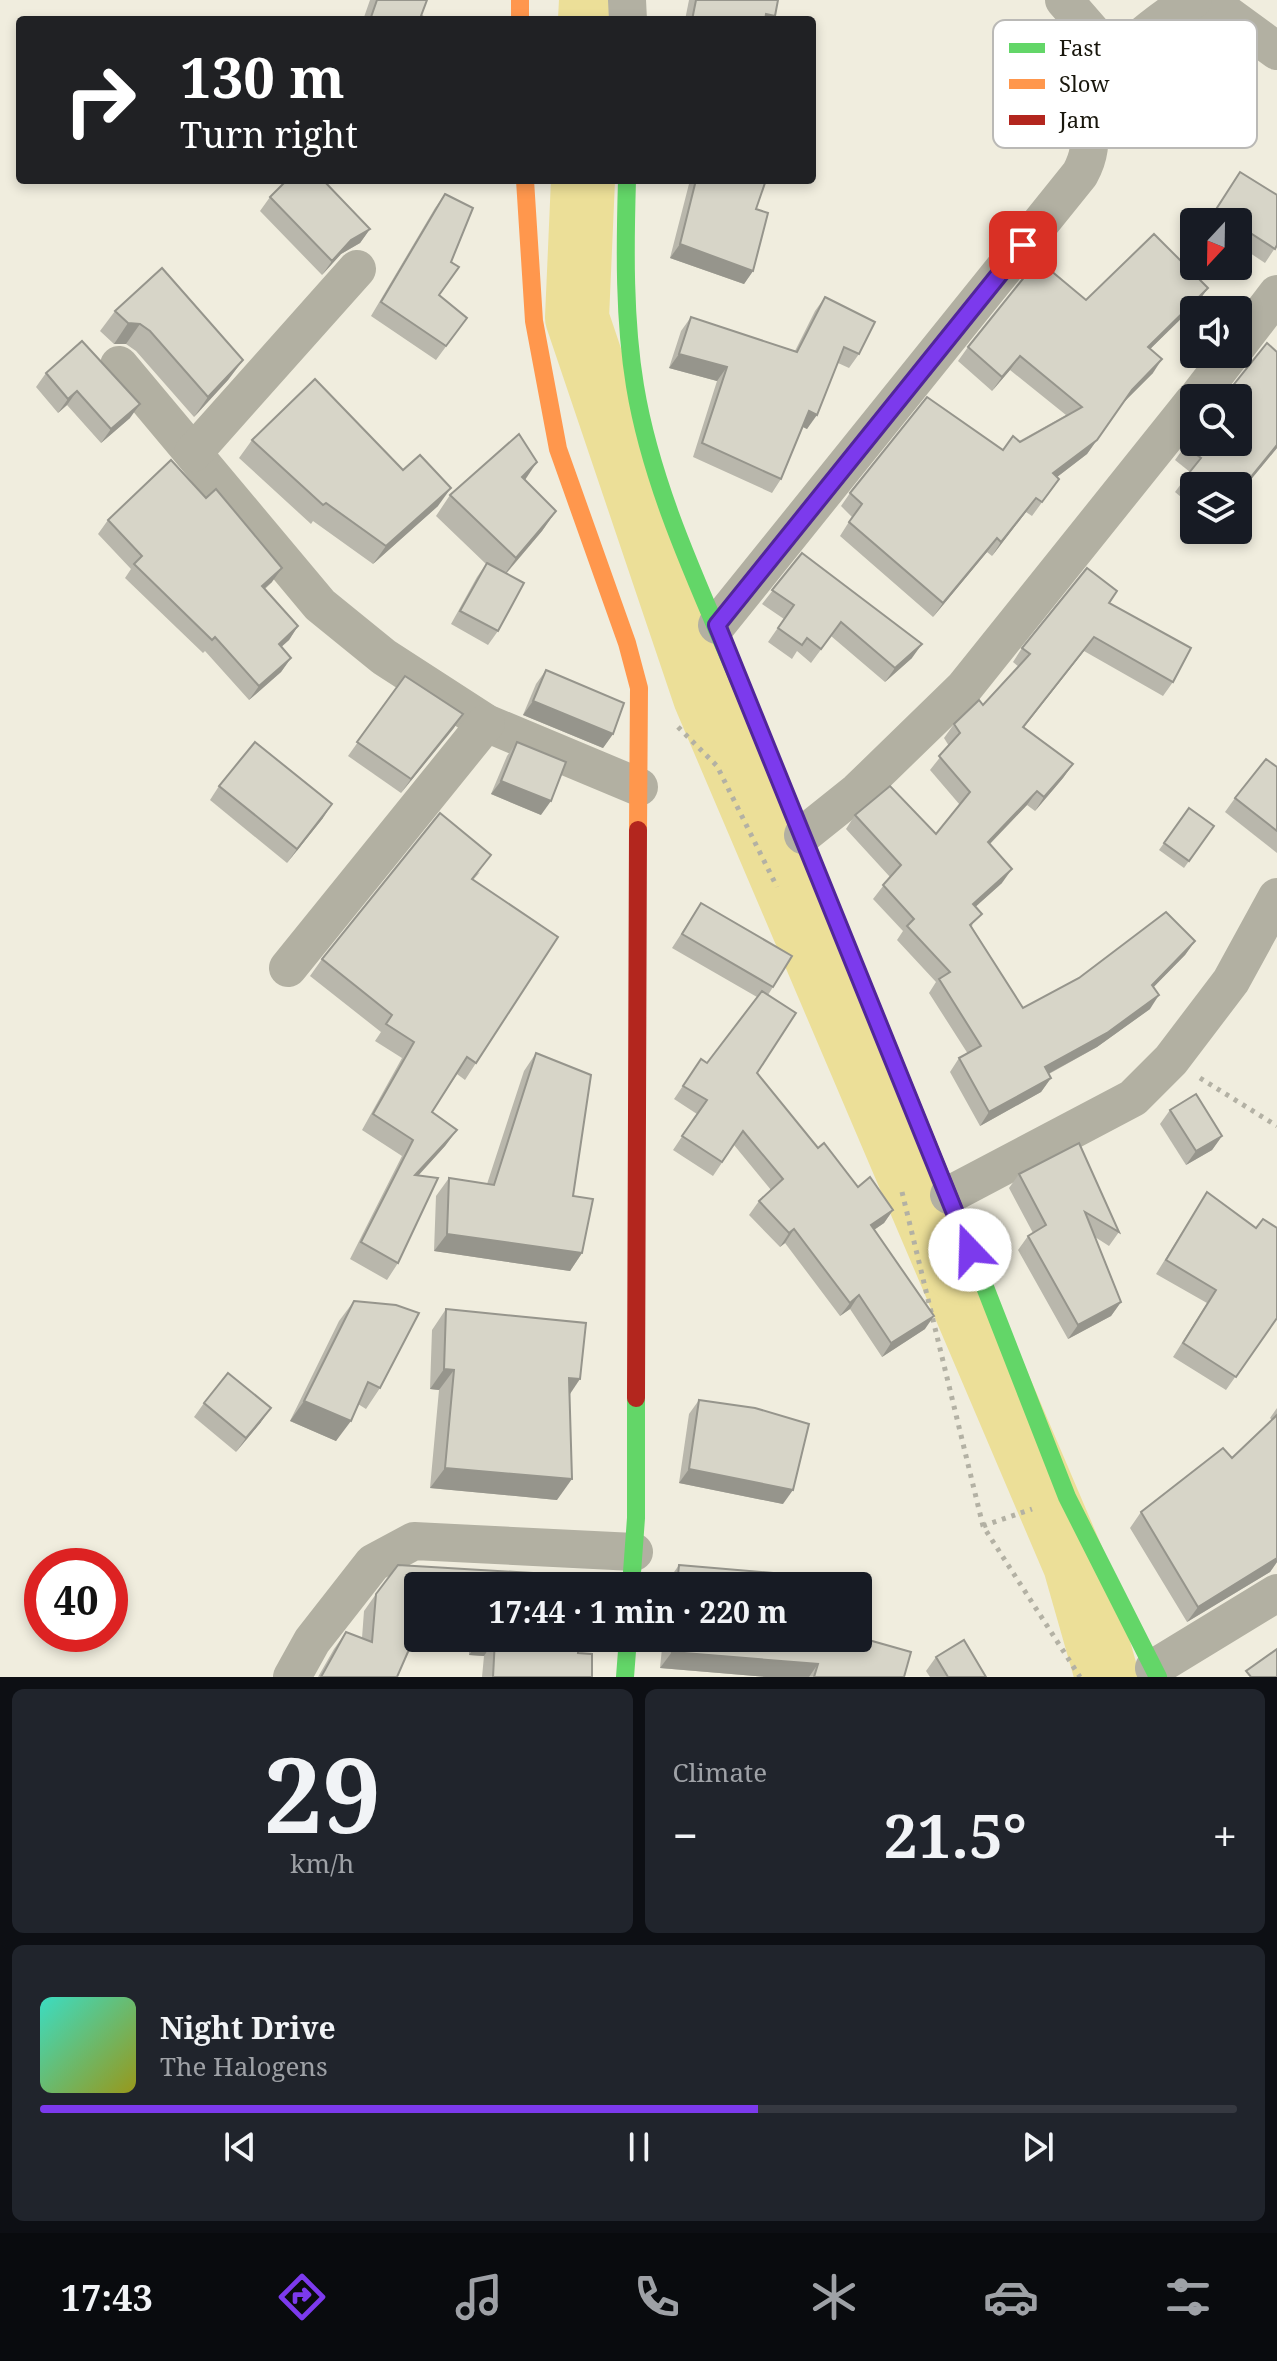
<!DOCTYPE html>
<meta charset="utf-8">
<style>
body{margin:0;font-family:"Noto Serif",serif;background:#20242c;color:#f1f3f6;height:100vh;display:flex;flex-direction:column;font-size:30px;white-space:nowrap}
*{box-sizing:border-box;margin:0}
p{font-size:26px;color:#9ea1a6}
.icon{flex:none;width:44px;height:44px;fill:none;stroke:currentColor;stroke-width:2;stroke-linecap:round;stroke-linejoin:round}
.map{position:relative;height:1677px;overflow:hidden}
.side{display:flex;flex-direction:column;gap:12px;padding:12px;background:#0d0f14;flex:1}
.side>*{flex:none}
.hud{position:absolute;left:16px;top:16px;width:800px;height:168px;border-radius:8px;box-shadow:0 4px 12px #0003;background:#202124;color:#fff;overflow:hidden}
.needle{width:52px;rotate:202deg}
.buttons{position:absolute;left:1180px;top:208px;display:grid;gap:16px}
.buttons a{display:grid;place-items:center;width:72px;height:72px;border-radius:8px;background:#171b24;box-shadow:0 4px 12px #0003;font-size:40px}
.speed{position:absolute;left:24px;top:1548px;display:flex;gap:16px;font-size:40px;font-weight:700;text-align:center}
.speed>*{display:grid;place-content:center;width:104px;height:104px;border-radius:50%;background:#171b24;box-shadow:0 4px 12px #0003;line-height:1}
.speed .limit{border:12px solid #d22;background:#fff;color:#111}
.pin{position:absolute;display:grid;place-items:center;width:68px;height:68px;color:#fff;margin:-34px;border-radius:16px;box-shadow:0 4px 12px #0006}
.me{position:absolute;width:88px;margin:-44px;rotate:339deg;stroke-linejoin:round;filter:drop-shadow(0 0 6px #0008)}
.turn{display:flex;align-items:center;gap:28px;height:168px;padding:0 32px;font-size:36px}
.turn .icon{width:104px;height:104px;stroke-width:2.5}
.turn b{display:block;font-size:56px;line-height:68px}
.big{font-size:60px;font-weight:700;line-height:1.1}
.side .widget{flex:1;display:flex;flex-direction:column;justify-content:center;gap:12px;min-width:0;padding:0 28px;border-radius:12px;background:#20242c}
.side .dial{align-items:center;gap:0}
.dial b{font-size:104px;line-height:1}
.song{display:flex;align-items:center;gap:24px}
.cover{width:96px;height:96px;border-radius:12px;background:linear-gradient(135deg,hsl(170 70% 55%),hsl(60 70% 35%))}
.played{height:8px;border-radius:4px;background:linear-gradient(90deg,#7c3aed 60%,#363941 60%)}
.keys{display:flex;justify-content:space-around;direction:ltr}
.heat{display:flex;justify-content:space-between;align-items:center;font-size:44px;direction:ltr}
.side .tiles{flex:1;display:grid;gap:12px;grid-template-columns:1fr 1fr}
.widget:last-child{grid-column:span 2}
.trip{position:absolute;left:404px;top:1572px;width:468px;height:80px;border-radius:8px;background:#171b24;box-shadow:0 4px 12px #0003;font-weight:700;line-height:80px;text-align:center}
.tab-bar{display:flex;height:128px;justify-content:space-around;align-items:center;background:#090b0e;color:#9ea1a6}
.tab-bar .icon{width:56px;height:56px}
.tab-bar .active{color:#7c3aed}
.tab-bar b{font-size:36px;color:#f1f3f6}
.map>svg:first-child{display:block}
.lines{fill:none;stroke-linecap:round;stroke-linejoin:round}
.river{stroke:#ecdf98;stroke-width:64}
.path{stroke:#b3b1a4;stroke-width:5;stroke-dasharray:4 6;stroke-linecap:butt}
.street{stroke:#b2b0a2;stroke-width:38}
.fast{stroke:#63d668;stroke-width:18}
.slow{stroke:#ff974d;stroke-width:18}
.jam{stroke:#b3261e;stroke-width:18}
.wall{fill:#b9b7ac}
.shaded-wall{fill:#96958c}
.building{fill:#d7d5c8;stroke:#96958c;stroke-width:2}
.route-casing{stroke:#51269a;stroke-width:20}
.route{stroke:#7c3aed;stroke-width:14}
.key{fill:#fff;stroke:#bab9b6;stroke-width:2}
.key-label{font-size:22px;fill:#19170d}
</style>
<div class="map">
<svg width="1277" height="1677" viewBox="0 0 1277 1677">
<rect width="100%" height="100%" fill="#f0edde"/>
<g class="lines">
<g class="river">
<polyline points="590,20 591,0"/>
<polyline points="583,180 577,318 705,697 1075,1565 1107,1677"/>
</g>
<g class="path">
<polyline points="678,727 717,766 777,887"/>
<polyline points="1200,1078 1277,1126"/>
<polyline points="902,1192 983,1526 1080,1677"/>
<polyline points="983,1526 1032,1509"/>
</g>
<g class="street">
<polyline points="627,0 628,20"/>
<polyline points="1064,0 1117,61"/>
<polyline points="1198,0 1210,2 1277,51"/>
<polyline points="1238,345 1277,294"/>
<polyline points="119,365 320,605 384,657 486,723 639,787"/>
<polyline points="1197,398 1231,354"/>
<polyline points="193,453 357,269"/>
<path d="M717 625 1080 174C1098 141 1083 126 1091 96 1101 64 1165 16 1193 0"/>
<polyline points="803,835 858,791 964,688 1194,401"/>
<polyline points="288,968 486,723"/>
<polyline points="949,1195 1133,1098 1171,1060 1231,981 1277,897"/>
<polyline points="1154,1668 1277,1593"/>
<polyline points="292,1677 312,1641 373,1563 414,1541 634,1552"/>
</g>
<g class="fast">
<path d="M627 180C625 248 624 319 635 386 654 501 711 610 754 717"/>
<polyline points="967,1241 1067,1497 1158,1677"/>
<polyline points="631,1586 636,1518 636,1398"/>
<polyline points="625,1677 628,1638"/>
</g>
<g class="slow">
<polyline points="520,0 520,20"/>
<polyline points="525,180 534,321 558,449 627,643 639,688 638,830"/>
</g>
<g class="jam">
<polyline points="754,717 967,1241"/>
<polyline points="636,1398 638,830"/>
</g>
</g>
<g class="wall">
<polygon points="370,0 427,0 421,16 431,20 363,20"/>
<polygon points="689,0 778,0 775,16 772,20 685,20"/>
<polygon points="1240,172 1277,245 1265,263 1238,245 1238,222 1207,222"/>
<polygon points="690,180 766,180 756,209 753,271 744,284 670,258"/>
<polygon points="445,194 451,262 439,295 467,318 436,360 371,316 435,208"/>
<polygon points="270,197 370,229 360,243 341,254 322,275 260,211"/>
<polygon points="1208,288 1198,302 1150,349 1153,373 1122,404 1087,454 1057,477 1059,479 1032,516 1026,512 992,556 987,552 933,617 840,536 852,517 841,506 850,493 1003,450 1066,415 1010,370 992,391 958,361 968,347 1086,300"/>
<polygon points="825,297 859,354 849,368 838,363 807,429 803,427 781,479 772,493 693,457 717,381 669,368 681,331 691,317 795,351 815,311"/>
<polygon points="115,311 243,360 228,380 194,417 136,351 126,344 114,344 100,331"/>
<polygon points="1277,352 1277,448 1238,495 1238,486 1194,486 1194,508 1175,492 1190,472 1175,460 1185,446"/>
<polygon points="46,373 130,418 101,443 67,405 58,413 36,387"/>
<polygon points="252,440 438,506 373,564 313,521 311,524 239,458"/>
<polygon points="525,480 556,511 542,531 506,574 498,631 488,645 451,624 477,577 486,564 436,516 450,495"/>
<polygon points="108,520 272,582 265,589 298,626 289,640 281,647 291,658 281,672 249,700 205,651 203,653 125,578 131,569 98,534"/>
<polygon points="802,553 912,658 885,682 831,636 811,663 797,651 792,659 768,642 784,619 762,604"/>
<polygon points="1109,603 1173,682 1163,696 1084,651 1024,727 1073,764 1063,778 1035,811 1027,805 990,844 1002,883 975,907 972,927 1023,1008 1195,941 1185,955 1153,987 1150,1009 1097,1047 1049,1074 1051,1078 1041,1092 980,1126 950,1072 959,1058 968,1054 929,993 936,982 897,940 903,931 873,899 890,877 846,829 855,815 936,834 960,805 930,770 949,746 944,738 954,724 983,705 1019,667 1013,662 1022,648"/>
<polygon points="546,670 613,734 603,748 523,715 536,684"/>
<polygon points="405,676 463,714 401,793 348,756"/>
<polygon points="517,742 541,815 491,794 507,756"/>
<polygon points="1277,767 1277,853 1225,812 1235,798"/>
<polygon points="219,786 323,818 287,863 210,800"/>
<polygon points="1189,808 1214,826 1184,868 1159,850"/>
<polygon points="480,872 473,880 476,1063 465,1080 457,1074 432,1112 457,1130 445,1146 418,1176 398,1263 387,1280 350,1259 402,1156 362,1130 402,1058 375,1041 381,1032 310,976 322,959"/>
<polygon points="701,903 773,987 768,995 757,1073 818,1148 858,1187 893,1210 884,1223 874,1230 925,1329 882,1357 850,1309 840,1316 785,1243 780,1247 749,1215 759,1201 771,1190 734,1145 713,1176 673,1150 697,1114 674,1099 701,1059 707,1063 757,997 672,948"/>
<polygon points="536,1053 573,1196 582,1253 570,1271 434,1251 436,1196 449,1178 487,1184 524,1071"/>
<polygon points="1170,1110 1222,1136 1212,1150 1186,1165 1160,1124"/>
<polygon points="1019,1174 1119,1232 1109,1246 1095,1237 1121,1302 1111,1316 1068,1339 1018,1250 1028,1236 1033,1233 1009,1188"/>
<polygon points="1207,1192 1277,1318 1226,1390 1173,1357 1207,1303 1156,1274"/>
<polygon points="354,1301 380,1388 366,1409 358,1404 336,1441 290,1421 339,1321"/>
<polygon points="446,1309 570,1394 557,1500 430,1488 439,1390 430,1389 432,1330"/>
<polygon points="699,1400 783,1504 679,1483 689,1414"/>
<polygon points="204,1403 261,1422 236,1452 194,1417"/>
<polygon points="1277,1408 1277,1562 1270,1572 1187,1622 1130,1528 1141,1512 1232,1458 1272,1420 1270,1418"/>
<polygon points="679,1565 783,1586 667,1586 667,1582"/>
<polygon points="376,1594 418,1638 579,1638 578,1653 592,1677 482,1677 484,1656 469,1655 469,1651 410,1647 397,1677 318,1677 334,1649 346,1632 362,1638 364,1611"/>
<polygon points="663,1638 858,1638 904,1677 766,1677 660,1668"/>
<polygon points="936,1657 986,1677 930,1677 926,1671"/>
</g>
<g class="shaded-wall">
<polygon points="766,14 775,16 772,20 762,20"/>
<polygon points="370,229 360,243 341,254 322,275 332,261 351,240"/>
<polygon points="680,244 753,271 744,284 670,258"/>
<polygon points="1208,288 1198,302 1138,361 1148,347"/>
<polygon points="128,323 140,324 126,344 114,344"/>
<polygon points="679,354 727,367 717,381 669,368"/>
<polygon points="1020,356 1010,370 992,391 1002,377"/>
<polygon points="1162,359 1153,373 1122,404 1132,390"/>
<polygon points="243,360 228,380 194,417 208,397"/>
<polygon points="77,391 67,405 58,413 68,399"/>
<polygon points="140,404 130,418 101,443 111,429"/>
<polygon points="809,411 817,415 807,429 799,425"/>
<polygon points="1097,440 1087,454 1044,487 1053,473"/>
<polygon points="1277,445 1277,448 1238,495 1238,493"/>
<polygon points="537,462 523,483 522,477"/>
<polygon points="451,488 438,506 373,564 386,546"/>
<polygon points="1036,498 1026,512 992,556 1001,542"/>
<polygon points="556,511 542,531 502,578 516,558"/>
<polygon points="997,538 987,552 933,617 943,603"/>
<polygon points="282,568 272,582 252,599 262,586"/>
<polygon points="298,626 289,640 269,658 279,644"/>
<polygon points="1094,637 1084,651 1014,740 1023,727"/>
<polygon points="922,644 912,658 885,682 895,668"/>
<polygon points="291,658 281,672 249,700 259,686"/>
<polygon points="533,701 613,734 603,748 523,715"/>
<polygon points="463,714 454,728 401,793 411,779"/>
<polygon points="1073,764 1063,778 1035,811 1044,797"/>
<polygon points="501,781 551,801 541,815 491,794"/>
<polygon points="1037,791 1027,805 978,856 988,842"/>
<polygon points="332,804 323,818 287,863 297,849"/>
<polygon points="1012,869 1002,883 963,918 973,904"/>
<polygon points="1195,941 1185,955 1142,999 1152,985"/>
<polygon points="1159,995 1150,1009 1097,1047 1035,1081 1045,1067"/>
<polygon points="1051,1078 1041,1092 980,1126 989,1112"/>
<polygon points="457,1130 445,1146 404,1191 415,1175"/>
<polygon points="1222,1136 1212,1150 1186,1165 1196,1151"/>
<polygon points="893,1210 884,1223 862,1238 871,1225"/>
<polygon points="794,1229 785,1243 780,1247 789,1233"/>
<polygon points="447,1234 582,1253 570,1271 434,1251"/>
<polygon points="859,1295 850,1309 840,1316 850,1303"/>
<polygon points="1121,1302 1111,1316 1068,1339 1078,1325"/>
<polygon points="934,1316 925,1329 882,1357 891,1343"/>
<polygon points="444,1369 454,1370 439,1390 430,1389"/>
<polygon points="569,1378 580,1379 566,1400"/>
<polygon points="304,1401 351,1421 336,1441 290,1421"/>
<polygon points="271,1408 261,1422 236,1452 246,1438"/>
<polygon points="445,1468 572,1479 557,1500 430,1488"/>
<polygon points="689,1469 793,1490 783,1504 679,1483"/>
<polygon points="1277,1554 1277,1562 1270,1572 1187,1622 1198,1607"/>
<polygon points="418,1629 418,1638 478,1638 469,1651 405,1646"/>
<polygon points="481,1638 495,1639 484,1656 469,1655"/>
<polygon points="672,1652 818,1664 809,1677 766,1677 660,1668"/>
</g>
<g class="building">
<polygon points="377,0 427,0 421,16 431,20 370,20"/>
<polygon points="696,0 778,0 775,16 766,14 765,20 692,20"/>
<polygon points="1240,172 1277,195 1277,245 1275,249 1238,225 1238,222 1233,222 1215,211"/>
<polygon points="287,180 323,180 370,229 351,240 332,261 270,197"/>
<polygon points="696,180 766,180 756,209 768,213 753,271 680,244"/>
<polygon points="445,194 473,208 451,262 459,267 439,295 467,318 446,346 381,302"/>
<polygon points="1154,234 1208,288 1148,347 1162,359 1132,390 1097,440 1053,473 1059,479 1042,502 1036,498 1001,542 997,538 943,603 849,522 862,504 850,493 927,397 1003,450 1013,436 1020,442 1082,407 1020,356 1002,377 968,347 1038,260 1086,300"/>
<polygon points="162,268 243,360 208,397 150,331 140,324 128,323 115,311"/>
<polygon points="825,297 875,322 859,354 844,347 817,415 809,411 781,479 702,443 727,367 679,354 691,317 797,352"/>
<polygon points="82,341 140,404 111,429 77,391 68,399 46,373"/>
<polygon points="1267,343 1277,352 1277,445 1238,493 1238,486 1194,486 1185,478 1201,458 1185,446 1194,434 1194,442 1238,442 1238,398 1223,398"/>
<polygon points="315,379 403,470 420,455 451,488 386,546 326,503 323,505 252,440"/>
<polygon points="519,434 537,462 522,477 556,511 516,558 450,495"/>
<polygon points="171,460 206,498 216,489 282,568 262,586 298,626 279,644 291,658 259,686 215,637 212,640 134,564 142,556 108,520"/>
<polygon points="802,553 922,644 895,668 841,622 821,649 807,638 802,645 778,628 794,605 772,590"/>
<polygon points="487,563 524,583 498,631 460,611"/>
<polygon points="1087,568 1117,591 1109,603 1191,648 1173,682 1094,637 1023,727 1073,764 1044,797 1037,791 988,842 1012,869 973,904 982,914 970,925 1023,1008 1079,978 1166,912 1195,941 1152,985 1159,995 1107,1033 1045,1067 1051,1078 989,1112 959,1058 981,1046 939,979 950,972 907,926 914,919 883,885 901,865 855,815 890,786 936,834 970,792 939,756 960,733 954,724 979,700 983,705 1030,654 1022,648"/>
<polygon points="546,670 624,703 613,734 533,701"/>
<polygon points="405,676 463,714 411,779 357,742"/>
<polygon points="255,742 332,804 297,849 219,786"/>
<polygon points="517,742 566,762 551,801 501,781"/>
<polygon points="1266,759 1277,767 1277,831 1235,798"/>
<polygon points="1189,808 1214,826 1189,861 1164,843"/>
<polygon points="440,813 491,855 472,879 558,937 476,1063 467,1057 432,1112 457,1130 415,1175 438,1178 398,1263 361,1242 413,1140 373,1114 414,1042 386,1024 392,1015 322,959"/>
<polygon points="701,903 792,956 773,987 682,934"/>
<polygon points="762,991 796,1013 757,1073 818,1148 824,1143 858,1187 870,1177 893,1210 871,1225 934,1316 891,1343 859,1295 850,1303 794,1229 789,1233 759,1201 783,1179 743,1131 722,1162 682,1136 707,1100 683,1086 701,1059 707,1063"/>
<polygon points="536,1053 591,1075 573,1196 593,1199 582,1253 447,1234 449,1178 494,1185"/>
<polygon points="1196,1094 1222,1136 1196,1151 1170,1110"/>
<polygon points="1079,1143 1119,1232 1085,1212 1121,1302 1078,1325 1028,1236 1046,1225 1019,1174"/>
<polygon points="1207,1192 1256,1228 1263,1219 1277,1228 1277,1318 1236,1377 1183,1343 1216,1290 1166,1260"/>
<polygon points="354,1301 396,1305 419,1313 380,1388 368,1382 351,1421 304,1401"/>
<polygon points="446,1309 586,1323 580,1379 569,1378 572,1479 445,1468 454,1370 444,1369"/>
<polygon points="228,1373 271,1408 246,1438 204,1403"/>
<polygon points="699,1400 755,1408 809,1424 793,1490 689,1469"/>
<polygon points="1277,1415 1277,1558 1198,1607 1141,1512 1223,1448 1232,1458"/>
<polygon points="398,1565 583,1576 582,1586 418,1586 418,1629 397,1677 321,1677 346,1632 372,1642 376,1594"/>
<polygon points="679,1565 784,1574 783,1586 677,1586"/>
<polygon points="858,1637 911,1652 904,1677 814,1677 818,1664 672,1652 673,1638"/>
<polygon points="481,1638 579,1638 578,1653 592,1654 592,1677 493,1677 495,1639"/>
<polygon points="964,1640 986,1677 948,1677 936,1657"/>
<polygon points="1277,1649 1277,1677 1251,1677 1246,1671"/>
</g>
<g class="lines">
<defs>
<polyline id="route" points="970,1250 717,625 1023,245"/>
</defs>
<use href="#route" class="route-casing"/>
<use href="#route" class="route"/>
</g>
<rect x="993" y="20" width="264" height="128" rx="12" class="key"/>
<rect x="1009" y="43" width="36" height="10" fill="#63d668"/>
<rect x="1009" y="79" width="36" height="10" fill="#ff974d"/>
<rect x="1009" y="115" width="36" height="10" fill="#b3261e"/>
<g class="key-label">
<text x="1059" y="56">Fast</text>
<text x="1059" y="92">Slow</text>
<text x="1059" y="128">Jam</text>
</g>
</svg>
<div class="buttons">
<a><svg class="needle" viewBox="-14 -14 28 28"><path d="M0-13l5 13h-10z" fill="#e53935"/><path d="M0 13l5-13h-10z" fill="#9ea1a6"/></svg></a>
<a><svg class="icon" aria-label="sound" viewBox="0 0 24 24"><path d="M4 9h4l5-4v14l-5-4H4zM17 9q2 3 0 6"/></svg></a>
<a><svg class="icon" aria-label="search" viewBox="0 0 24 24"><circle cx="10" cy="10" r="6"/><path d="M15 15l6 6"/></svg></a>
<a><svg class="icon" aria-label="layers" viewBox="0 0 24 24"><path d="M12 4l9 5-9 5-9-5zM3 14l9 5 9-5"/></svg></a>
</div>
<div class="speed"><div class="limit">40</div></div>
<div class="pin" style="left:1023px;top:245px;background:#d93025"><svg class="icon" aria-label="arrive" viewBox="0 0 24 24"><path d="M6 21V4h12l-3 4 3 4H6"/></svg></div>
<svg class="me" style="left:970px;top:1250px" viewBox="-20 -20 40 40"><circle r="19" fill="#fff"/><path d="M0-13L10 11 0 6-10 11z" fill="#7c3aed"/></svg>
<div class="trip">17:44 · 1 min · 220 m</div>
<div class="hud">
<div class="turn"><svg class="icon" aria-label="right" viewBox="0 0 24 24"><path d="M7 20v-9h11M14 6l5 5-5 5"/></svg><div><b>130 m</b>Turn right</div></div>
</div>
</div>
<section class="side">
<div class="tiles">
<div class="widget dial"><b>29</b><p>km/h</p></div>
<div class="widget"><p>Climate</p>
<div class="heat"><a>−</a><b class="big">21.5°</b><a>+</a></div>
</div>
<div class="widget">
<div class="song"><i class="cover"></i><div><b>Night Drive</b><p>The Halogens</p></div></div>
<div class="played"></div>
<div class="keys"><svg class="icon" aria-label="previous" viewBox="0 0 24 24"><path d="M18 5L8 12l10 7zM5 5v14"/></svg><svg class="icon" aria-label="pause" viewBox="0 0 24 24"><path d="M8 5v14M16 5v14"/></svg><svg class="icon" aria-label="next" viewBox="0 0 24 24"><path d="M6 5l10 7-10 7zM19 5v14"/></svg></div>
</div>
</div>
</section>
<nav class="tab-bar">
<b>17:43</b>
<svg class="icon active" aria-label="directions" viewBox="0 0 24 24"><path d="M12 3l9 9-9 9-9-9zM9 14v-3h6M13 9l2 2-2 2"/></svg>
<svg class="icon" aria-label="music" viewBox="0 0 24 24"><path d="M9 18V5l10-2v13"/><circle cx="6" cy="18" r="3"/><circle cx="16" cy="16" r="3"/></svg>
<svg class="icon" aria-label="phone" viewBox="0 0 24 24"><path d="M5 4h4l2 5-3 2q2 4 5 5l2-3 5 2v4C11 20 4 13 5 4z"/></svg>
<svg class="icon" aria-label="climate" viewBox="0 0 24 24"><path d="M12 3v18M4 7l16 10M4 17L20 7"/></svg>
<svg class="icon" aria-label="car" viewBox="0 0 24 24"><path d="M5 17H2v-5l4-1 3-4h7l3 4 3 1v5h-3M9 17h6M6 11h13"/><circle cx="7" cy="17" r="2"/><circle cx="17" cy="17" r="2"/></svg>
<svg class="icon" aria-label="filters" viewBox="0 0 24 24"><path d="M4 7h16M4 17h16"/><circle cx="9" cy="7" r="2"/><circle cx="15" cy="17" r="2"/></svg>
</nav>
